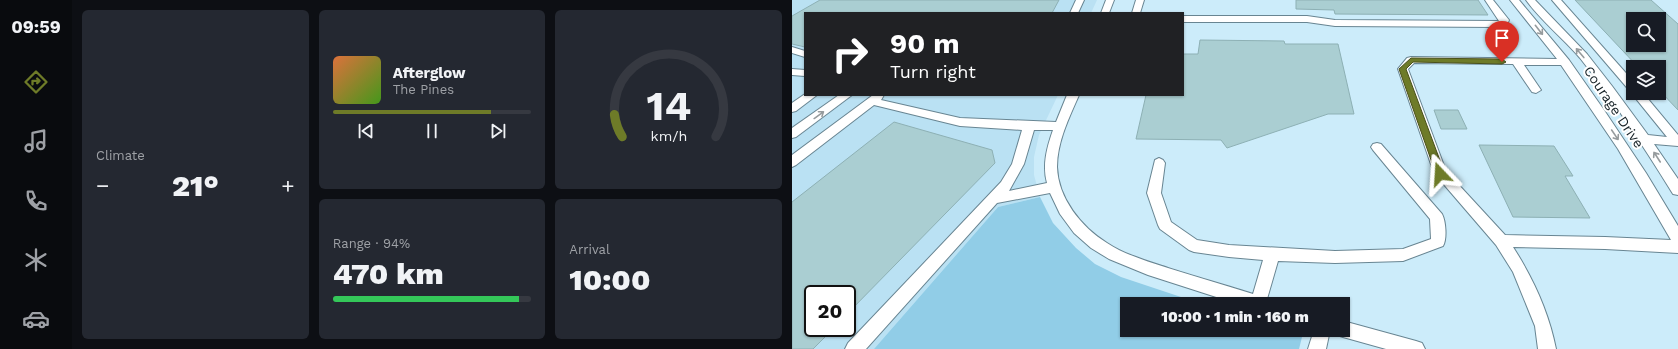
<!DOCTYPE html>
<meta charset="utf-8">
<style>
body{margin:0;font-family:"Work Sans",sans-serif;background:#242831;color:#f1f3f6;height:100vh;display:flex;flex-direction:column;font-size:15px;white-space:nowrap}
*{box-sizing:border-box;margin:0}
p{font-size:13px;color:#9ea1a6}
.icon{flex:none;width:22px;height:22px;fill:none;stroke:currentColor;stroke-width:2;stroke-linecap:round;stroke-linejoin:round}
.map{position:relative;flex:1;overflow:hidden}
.drawer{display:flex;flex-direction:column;gap:10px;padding:10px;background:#0d0f14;width:720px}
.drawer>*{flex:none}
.banner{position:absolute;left:12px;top:12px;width:380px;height:84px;border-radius:0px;box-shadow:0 1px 3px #0004;background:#202124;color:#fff;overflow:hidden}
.controls{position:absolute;left:834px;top:12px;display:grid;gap:8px}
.controls a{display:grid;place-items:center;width:40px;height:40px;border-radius:0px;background:#171b24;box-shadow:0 1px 3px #0004;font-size:20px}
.speed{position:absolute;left:12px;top:285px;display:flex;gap:8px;font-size:20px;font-weight:700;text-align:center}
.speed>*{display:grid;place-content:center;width:52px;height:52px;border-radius:50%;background:#171b24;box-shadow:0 1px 3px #0004;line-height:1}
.speed .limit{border:2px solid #111;border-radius:6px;background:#fff;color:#111}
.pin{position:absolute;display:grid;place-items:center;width:34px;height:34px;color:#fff;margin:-41px -17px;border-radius:50% 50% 50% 0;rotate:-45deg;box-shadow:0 0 4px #0007}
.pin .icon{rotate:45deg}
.me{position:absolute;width:44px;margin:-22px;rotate:340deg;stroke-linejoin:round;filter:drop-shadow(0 0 3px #0008)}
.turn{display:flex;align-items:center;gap:14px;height:84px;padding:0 20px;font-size:18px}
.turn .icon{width:52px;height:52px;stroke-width:2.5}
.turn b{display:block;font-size:28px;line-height:34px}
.big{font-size:30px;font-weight:800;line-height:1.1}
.drawer .tile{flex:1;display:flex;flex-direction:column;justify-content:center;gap:6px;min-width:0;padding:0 14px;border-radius:6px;background:#242831}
.drawer .dial{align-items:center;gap:0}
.dial svg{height:104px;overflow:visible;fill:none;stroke:#363941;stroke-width:7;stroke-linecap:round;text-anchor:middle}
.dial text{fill:#f1f3f6;stroke:none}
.song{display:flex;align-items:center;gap:12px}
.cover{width:48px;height:48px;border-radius:6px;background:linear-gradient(135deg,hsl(20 70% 55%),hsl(100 70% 35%))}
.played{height:4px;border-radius:2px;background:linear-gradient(90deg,#6e7b28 80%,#363941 80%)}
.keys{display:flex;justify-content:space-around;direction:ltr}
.heat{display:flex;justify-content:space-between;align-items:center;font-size:22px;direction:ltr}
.charge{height:6px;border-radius:3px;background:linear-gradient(90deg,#34c759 94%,#363941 0)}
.drawer .tiles{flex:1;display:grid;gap:10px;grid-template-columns:repeat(3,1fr)}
.tile:first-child{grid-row:span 2}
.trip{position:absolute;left:328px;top:297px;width:230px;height:40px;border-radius:0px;background:#171b24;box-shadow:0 1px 3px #0004;font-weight:800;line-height:40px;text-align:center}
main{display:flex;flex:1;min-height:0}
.menu{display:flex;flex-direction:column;width:72px;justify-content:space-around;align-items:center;background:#090b0e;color:#9ea1a6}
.menu .icon{width:28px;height:28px}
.menu .active{color:#6e7b28}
.menu b{font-size:18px;color:#f1f3f6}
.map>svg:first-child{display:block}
.built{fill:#bae1f3;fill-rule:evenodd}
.green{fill:#91cde7}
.building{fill:#aaced2;stroke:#8db0b4;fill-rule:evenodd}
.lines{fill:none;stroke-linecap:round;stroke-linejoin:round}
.minor-casing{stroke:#688592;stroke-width:2}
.minor{fill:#fff;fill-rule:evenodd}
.oneway{stroke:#969b9d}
.route{fill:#6e7b28;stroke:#48501a}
.labels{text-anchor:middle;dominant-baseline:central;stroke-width:4;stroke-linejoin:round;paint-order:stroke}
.street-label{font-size:14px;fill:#152126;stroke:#fff}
</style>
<main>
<nav class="menu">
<b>09:59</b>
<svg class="icon active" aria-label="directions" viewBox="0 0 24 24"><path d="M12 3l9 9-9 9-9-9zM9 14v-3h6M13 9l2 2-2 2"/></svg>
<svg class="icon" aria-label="music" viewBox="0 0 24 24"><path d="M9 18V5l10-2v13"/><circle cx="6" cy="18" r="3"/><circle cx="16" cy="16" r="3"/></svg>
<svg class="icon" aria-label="phone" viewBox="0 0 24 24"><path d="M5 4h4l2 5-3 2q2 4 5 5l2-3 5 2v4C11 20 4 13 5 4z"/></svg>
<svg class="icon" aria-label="climate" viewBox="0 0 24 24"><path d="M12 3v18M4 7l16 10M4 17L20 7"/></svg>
<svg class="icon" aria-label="car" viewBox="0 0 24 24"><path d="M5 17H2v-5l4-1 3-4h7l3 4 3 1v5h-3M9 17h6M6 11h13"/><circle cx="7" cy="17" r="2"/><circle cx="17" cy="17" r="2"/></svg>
</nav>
<section class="drawer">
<div class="tiles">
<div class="tile"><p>Climate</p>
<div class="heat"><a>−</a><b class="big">21°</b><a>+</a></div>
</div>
<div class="tile">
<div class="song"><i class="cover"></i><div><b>Afterglow</b><p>The Pines</p></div></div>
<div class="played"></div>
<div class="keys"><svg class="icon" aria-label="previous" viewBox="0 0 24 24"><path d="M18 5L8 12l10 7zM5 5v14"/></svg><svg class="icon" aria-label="pause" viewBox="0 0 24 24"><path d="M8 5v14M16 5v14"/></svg><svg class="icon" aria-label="next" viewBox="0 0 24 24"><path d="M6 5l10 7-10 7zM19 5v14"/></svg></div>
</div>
<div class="tile dial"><svg viewBox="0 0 100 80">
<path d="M14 69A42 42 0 1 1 86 69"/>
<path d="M14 69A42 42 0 0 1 8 52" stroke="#6e7b28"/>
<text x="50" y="56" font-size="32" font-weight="700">14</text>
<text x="50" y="72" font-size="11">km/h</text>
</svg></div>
<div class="tile"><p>Range · 94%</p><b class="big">470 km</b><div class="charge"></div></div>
<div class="tile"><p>Arrival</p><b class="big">10:00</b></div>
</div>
</section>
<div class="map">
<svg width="886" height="349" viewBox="0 0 886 349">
<rect width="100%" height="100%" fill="#ccecfa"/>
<path class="built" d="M0 0H305L299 13H13V95H266L247 135 242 157V175L248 197 206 207 82 349H0ZM21 294H55V328H21Z"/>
<polygon class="green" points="248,197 261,223 284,248 303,264 329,277 410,304 335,304 335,330 490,330 510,337 507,349 82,349 206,207"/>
<g class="building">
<polygon points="28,0 267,0 260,13 13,13 13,47 0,44 0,16"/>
<polygon points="504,0 686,0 696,15 543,14 542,10 504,9"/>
<path d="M783 0H859L886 24V110L867 90V67H846ZM841 19H867V45H841Z"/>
<polygon points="408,40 492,41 493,44 546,44 562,114 536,114 435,148 429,140 344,139 354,95 391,95 391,54 406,54"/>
<polygon points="642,110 666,110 675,129 649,129"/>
<polygon points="102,122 200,150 203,163 55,314 55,294 21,294 21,328 42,328 21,349 0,349 0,202"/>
<polygon points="687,145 762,146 781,176 773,176 798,218 721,217"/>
</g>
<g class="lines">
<defs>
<g id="minor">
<polygon points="284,0 292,0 286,13 278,13"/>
<polygon points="314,0 322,0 317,13 309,13"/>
<polygon points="344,0 352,0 348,13 340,13"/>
<polygon points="693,0 701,0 717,20 715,25 706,27 543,26 515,22 391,22 391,16 515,16 543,20 707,21"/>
<path d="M718 0H727L777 60 814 113 854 173 886 226V253L813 249 721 247C741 278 757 313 764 349H746L743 326 721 272 704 245 642 173 606 69 615 58 619 57 765 59ZM622 63 721 64 740 92 744 93 749 90 732 65H769L826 149 879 240 813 237 713 235 654 171 616 69Z"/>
<path d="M734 0H743L795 54 820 86 856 135 875 137 841 95 840 93 841 91 837 90 760 0H769L841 81V93H851L886 135V146L862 144 886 179V195L881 194C852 147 822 101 788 58 771 38 749 21 734 0Z"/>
<polygon points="0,47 13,51 13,57 0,53"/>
<polygon points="0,69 13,70 13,76 0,75"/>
<polygon points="13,94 25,95 4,111 0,112 0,103"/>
<polygon points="47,95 60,95 4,137 0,138 0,128"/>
<path d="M81 95H92L89 100 168 118 264 122 275 95H287C277 118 265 142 265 167 266 198 289 227 315 243 333 255 355 261 376 268 404 277 433 285 461 294L471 260 437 257 402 252 397 250 368 229 366 225 355 193 363 160 367 158 371 160 373 163 369 193 379 222 405 240 437 245 543 251 611 249 639 239 638 219 581 150 579 147 581 144 585 143 589 144 650 214C654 222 655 239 651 246L611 261 543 263 486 261 475 299 477 304H446L356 275 317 259 299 248 282 233 268 214 258 193 205 203 74 349H53L56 343 209 182 220 164 230 130 168 126 82 105 4 165 0 167V155ZM242 130H261C255 147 250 165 255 183L217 191 232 164Z"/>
<polygon points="551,321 624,341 630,343 633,349 594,349 551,337 545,335 543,330 551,330"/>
<polygon points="522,330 538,330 534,349 516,349"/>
</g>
</defs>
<use href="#minor" class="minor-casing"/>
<use href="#minor" class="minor"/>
</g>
<defs><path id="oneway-shaft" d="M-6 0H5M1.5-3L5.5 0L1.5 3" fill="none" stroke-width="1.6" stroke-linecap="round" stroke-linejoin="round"/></defs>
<g class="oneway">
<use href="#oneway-shaft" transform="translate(747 30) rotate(52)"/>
<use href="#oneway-shaft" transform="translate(788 53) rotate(-130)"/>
<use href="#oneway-shaft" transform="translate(27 115) rotate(-36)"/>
<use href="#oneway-shaft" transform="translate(823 135) rotate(56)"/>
<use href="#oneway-shaft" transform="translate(865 157) rotate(-123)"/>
</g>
<polygon class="route" points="619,58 710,59 714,62 710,64 621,62 614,69 653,174 648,177 644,174 607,69"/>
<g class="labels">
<g class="street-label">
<text transform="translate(822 107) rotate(56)">Courage Drive</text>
</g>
</g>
</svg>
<div class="controls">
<a><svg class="icon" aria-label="search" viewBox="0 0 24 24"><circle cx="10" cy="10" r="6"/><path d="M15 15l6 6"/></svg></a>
<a><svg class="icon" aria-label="layers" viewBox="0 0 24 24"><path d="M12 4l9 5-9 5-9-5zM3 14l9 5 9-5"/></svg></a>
</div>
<div class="speed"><div class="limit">20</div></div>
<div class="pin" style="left:710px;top:62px;background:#d93025"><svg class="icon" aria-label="arrive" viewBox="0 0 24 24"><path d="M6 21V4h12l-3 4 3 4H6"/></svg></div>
<svg class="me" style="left:648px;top:174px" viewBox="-20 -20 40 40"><path d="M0-17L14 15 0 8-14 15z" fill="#6e7b28" stroke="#fff" stroke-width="4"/></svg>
<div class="trip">10:00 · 1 min · 160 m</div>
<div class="banner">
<div class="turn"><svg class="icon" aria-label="right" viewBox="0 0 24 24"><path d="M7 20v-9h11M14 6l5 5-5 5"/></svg><div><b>90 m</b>Turn right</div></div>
</div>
</div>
</main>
